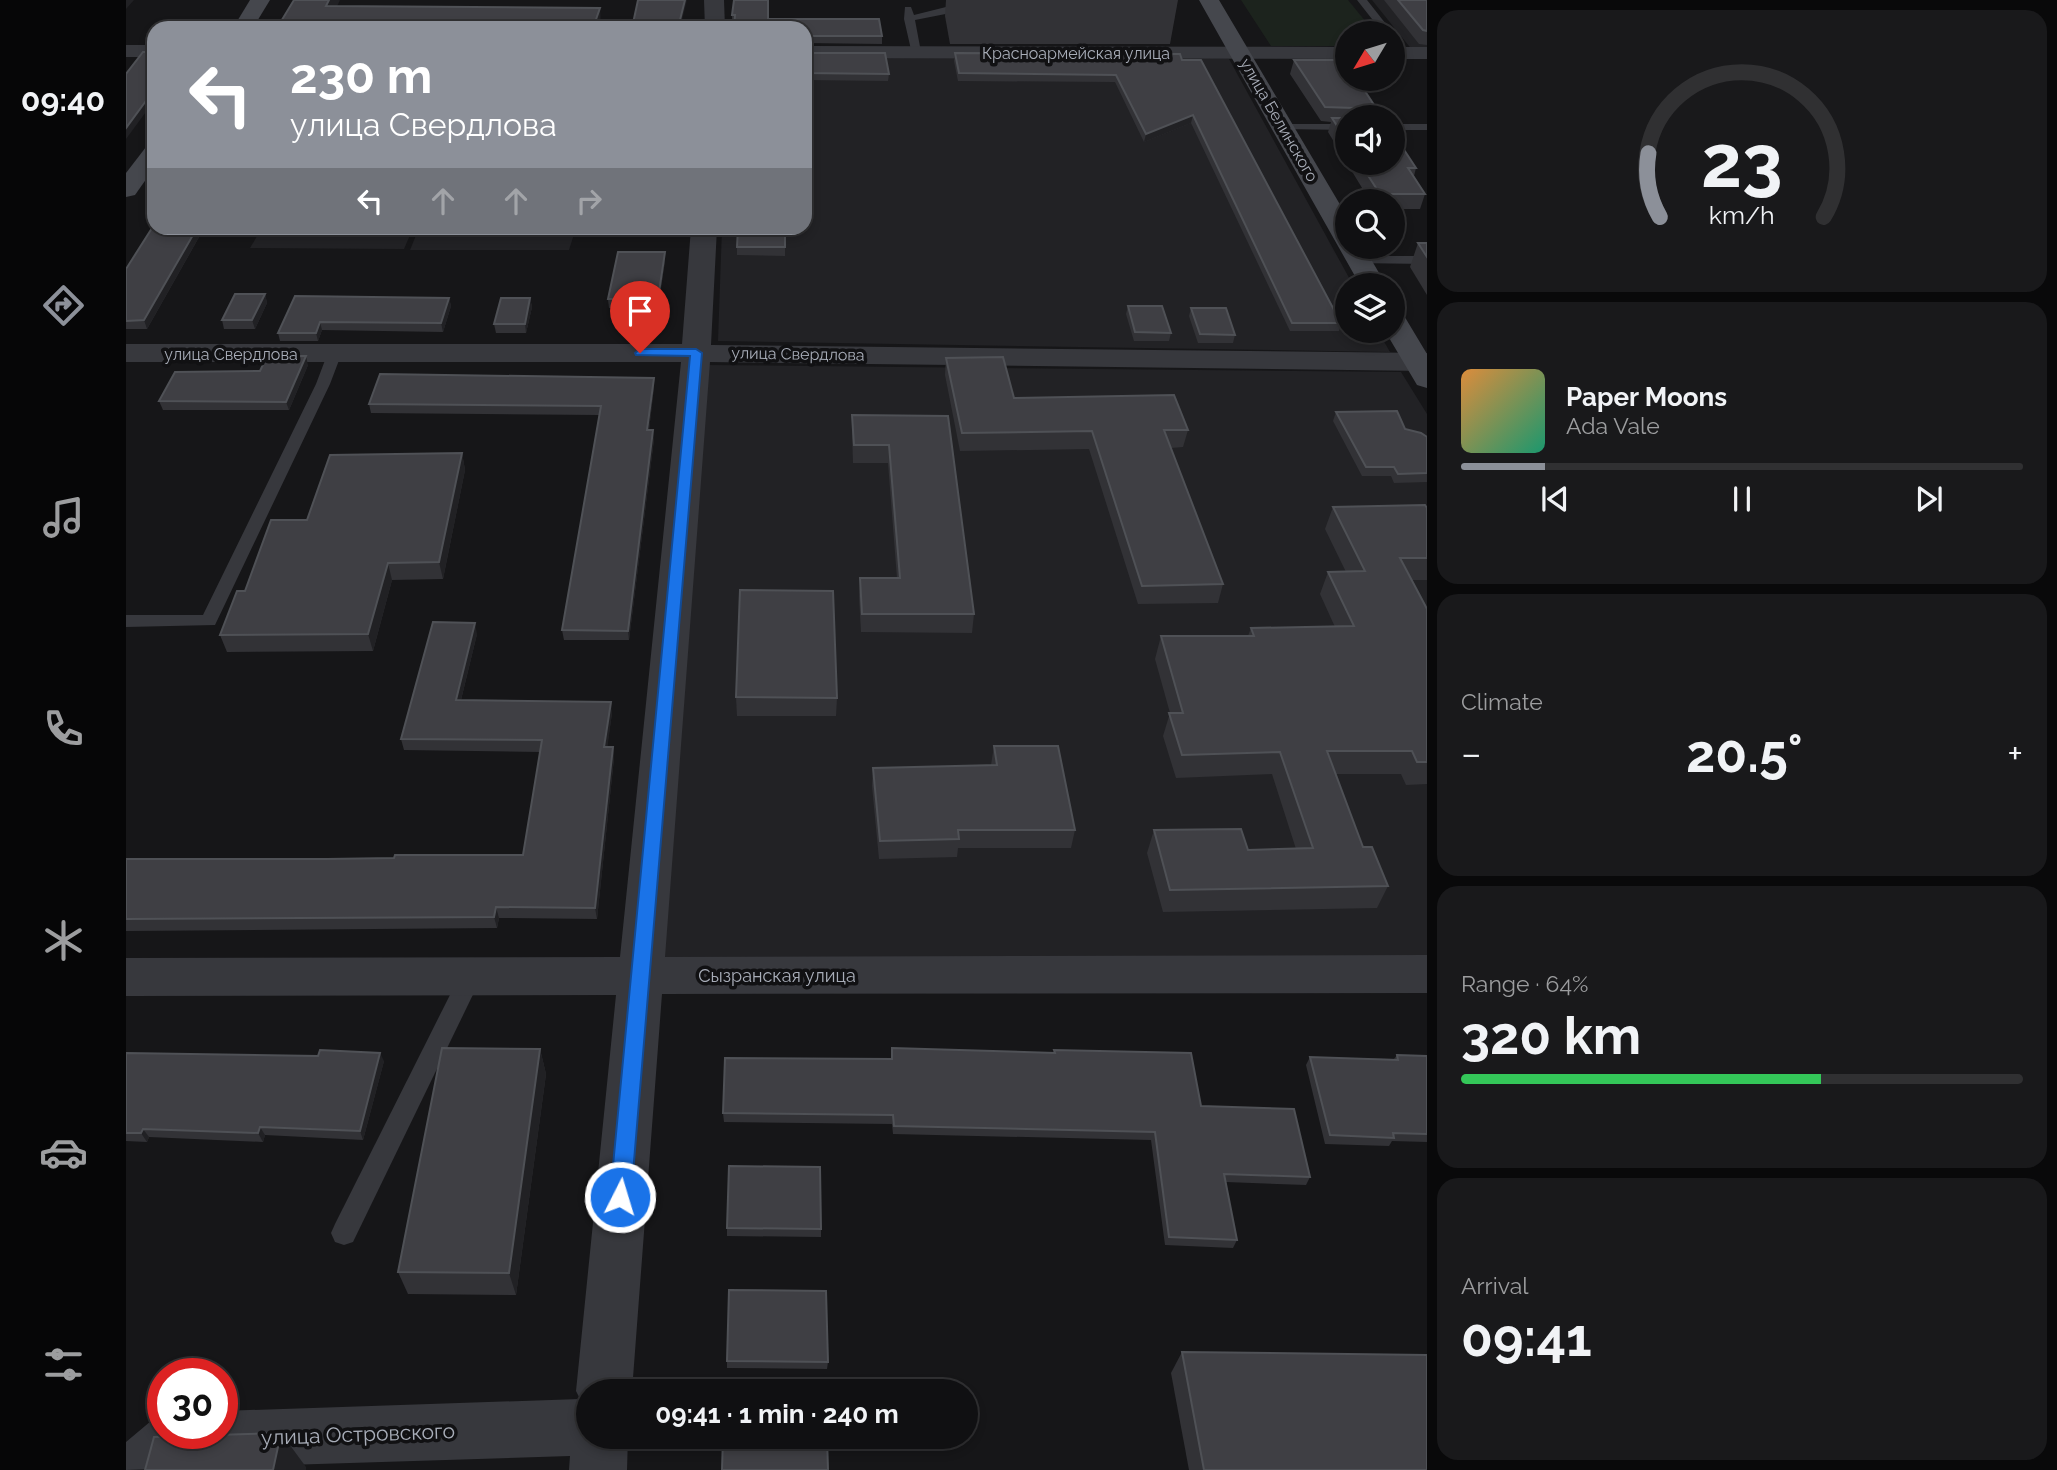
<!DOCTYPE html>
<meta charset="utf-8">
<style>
body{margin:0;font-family:Raleway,sans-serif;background:#19191b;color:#f1f3f6;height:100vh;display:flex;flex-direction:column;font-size:26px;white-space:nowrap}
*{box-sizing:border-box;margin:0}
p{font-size:23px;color:#9c9d9f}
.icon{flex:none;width:38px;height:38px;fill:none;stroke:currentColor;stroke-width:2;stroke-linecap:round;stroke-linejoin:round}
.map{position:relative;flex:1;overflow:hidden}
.details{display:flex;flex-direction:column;gap:10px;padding:10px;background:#09090a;width:630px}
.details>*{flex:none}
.guide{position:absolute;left:21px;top:21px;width:665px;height:214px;border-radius:21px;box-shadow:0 4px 10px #0003,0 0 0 2px #303032;background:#8c9099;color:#fff;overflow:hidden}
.needle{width:46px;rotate:232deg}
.fabs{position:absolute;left:1209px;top:21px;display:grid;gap:14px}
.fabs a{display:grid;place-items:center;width:70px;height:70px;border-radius:50%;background:#101012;box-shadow:0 4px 10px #0003,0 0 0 2px #303032;font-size:35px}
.speed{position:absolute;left:21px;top:1358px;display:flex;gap:14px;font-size:35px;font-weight:700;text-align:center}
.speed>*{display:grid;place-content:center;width:91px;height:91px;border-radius:50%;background:#101012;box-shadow:0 4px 10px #0003,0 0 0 2px #303032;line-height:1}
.speed .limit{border:10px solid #d22;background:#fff;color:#111}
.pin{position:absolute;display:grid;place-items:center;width:60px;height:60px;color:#fff;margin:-72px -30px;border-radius:50% 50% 50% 0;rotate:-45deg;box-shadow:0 0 7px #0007}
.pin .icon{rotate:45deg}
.me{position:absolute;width:77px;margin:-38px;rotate:5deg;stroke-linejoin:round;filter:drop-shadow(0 0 5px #0008)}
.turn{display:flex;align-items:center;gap:24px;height:147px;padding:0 28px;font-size:32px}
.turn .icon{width:91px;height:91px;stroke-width:2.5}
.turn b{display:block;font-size:49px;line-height:60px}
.lanes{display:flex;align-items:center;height:66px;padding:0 28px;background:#0003;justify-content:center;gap:35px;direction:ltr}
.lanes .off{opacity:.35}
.big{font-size:52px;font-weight:700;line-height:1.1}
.details .widget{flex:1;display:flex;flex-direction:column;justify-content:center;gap:10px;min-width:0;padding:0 24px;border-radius:21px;background:#19191b}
.details .dial{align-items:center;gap:0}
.dial svg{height:182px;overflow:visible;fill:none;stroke:#303032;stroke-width:7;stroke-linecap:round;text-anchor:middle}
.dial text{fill:#f1f3f6;stroke:none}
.song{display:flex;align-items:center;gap:21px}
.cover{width:84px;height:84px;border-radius:10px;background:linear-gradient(135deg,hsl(30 70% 55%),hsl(160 70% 35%))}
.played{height:7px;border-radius:4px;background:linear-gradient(90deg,#8c9099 15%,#303032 15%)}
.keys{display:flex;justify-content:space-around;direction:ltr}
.heat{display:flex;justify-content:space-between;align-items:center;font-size:38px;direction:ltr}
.charge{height:10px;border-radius:5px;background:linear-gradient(90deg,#34c759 64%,#303032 0)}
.trip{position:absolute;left:450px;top:1379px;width:402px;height:70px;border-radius:35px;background:#101012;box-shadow:0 4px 10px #0003,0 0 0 2px #303032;font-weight:700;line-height:70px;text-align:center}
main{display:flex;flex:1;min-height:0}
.tab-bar{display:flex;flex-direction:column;width:126px;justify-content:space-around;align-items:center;background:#060607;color:#9c9d9f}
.tab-bar .icon{width:49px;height:49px}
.tab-bar .current{color:#8c9099}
.tab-bar b{font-size:32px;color:#f1f3f6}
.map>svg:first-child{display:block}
.built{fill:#222225}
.green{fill:#1c231d}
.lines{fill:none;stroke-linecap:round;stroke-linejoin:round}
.lane{fill:#37383d;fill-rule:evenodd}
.street{fill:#37383d;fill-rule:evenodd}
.secondary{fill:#45474d;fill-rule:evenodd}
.wall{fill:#323236}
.shaded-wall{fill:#212124}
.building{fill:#3f3f44;stroke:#4f5156;stroke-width:2}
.route{fill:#1a73e8;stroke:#114b97;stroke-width:2}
.labels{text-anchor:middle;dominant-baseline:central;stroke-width:7;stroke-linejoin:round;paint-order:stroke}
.far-street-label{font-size:16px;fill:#a8adb8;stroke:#111113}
.street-label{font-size:18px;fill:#a8adb8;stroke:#111113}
.near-street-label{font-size:21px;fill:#a8adb8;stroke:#111113}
</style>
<main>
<nav class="tab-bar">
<b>09:40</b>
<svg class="icon current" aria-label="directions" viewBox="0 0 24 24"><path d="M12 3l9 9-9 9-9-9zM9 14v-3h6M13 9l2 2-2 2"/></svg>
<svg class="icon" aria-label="music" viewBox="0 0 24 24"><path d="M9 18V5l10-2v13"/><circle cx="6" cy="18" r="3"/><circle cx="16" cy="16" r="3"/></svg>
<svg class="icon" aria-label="phone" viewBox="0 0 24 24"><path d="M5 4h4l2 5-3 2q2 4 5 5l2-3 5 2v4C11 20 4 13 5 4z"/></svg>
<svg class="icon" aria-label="climate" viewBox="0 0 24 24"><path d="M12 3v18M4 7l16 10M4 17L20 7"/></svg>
<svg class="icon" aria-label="car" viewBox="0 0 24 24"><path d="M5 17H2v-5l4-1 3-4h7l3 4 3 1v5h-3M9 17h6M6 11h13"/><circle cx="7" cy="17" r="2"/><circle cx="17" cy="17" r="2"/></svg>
<svg class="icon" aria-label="filters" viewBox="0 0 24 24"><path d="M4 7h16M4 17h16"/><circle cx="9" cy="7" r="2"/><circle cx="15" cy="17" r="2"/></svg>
</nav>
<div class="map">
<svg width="1301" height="1470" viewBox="0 0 1301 1470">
<rect width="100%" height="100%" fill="#161618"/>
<g class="built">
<polygon points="1246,0 1301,0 1301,51 1287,51"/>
<polygon points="679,56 1103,59 1227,285 1222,285 1222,331 1252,331 1264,352 592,341 596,228 679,228"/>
<polygon points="136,228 287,228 278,249 124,248"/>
<polygon points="293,228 450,228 443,250 284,250"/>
<polygon points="578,365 1275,372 1301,414 1301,963 525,965"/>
</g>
<polygon class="green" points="1115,0 1222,0 1249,33 1222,33 1221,46 1145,46"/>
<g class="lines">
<g class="lane">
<polygon points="1231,0 1241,0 1267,33 1257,33"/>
<polygon points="828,5 845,5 850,8 789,20 795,52 786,54 778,19 779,7 785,7 788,15"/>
<polygon points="1153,124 1222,124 1222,130 1157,129 1151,126"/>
<rect x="1267" y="124" width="34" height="6"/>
<polygon points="1233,256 1301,256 1301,264 1228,263 1228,257"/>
<polygon points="208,351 215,355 204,384 89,625 0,627 0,615 77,615 190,384 201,355"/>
<polygon points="345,967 353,969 356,976 227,1242 218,1245 209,1242 205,1233 209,1224 337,969"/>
</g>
<g class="street">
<polygon points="578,0 598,0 599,28 579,28"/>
<rect x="0" y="45" width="28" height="12"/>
<polygon points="679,46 1222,47 1222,59 679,58"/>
<rect x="1267" y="47" width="34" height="12"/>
<polygon points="565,228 591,228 585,345 1301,353 1301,371 584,362 539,957 1301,955 1301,993 536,994 506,1391 462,1391 462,1437 502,1437 501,1470 443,1470 444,1456 0,1470 0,1442 25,1421 37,1416 37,1433 96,1433 96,1411 454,1399 450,1391 490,995 0,996 0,958 494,957 555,362 0,362 0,344 556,344"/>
</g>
<g class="secondary">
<polygon points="124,0 144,0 127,28 107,28"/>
<polygon points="1073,0 1093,0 1222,218 1222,247 1238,247 1260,285 1234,285"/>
<polygon points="28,145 28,168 9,195 0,197 0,173 20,147"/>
<polygon points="1267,312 1277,314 1301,354 1301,388 1291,385 1259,331 1267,331"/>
</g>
</g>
<g class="wall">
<polygon points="820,0 1052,0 1044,44 824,44 819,16"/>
<polygon points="1258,0 1301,0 1301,45 1293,44"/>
<polygon points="606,15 756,36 756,44 679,43 606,22"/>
<polygon points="679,53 763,74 762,81 679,80"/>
<polygon points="829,53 1054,54 1215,323 1213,331 1164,331 1065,123 1018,142 989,82 832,81 828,61"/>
<polygon points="1168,60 1256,117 1222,117 1222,163 1267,163 1290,168 1288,176 1299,194 1294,209 1267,209 1267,201 1244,201 1202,132 1205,122 1195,121 1164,74"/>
<polygon points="659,228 659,256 611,255 611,247"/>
<polygon points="77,230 21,329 0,329 0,269"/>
<polygon points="1292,243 1301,243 1301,295 1284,267"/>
<polygon points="539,261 532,308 483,308 482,299"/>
<polygon points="139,294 141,303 129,329 98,329 96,320"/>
<polygon points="169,296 323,298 325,306 317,332 196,330 192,341 154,341 152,333"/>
<polygon points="404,298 406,307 400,333 370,333 368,324"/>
<polygon points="1002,306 1045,333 1043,341 1008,341 1000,314"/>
<polygon points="1065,308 1109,335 1107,343 1072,343 1063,316"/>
<polygon points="820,358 888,398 1062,430 1057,447 1045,448 1097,584 1092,603 1012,604 963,449 834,451 819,375"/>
<polygon points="182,365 163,410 37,410 33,401 134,371"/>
<polygon points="528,378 528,387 523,430 528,439 503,640 438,640 436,630 473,415 245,413 243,404"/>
<polygon points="1210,412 1279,429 1301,437 1301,482 1268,483 1265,476 1236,476 1207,421"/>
<polygon points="726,415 822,416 848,614 846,633 735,632 733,596 734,578 771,578 762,463 727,463 726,433"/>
<polygon points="336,453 339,470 317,579 266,580 247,651 101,652 94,635 181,520"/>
<polygon points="1207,507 1301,508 1301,580 1286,580 1301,609 1301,784 1280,785 1275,774 1209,774 1237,847 1262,886 1251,908 1037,912 1021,853 1028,830 1122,850 1170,849 1146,774 1050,778 1037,736 1044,713 1029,659 1035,636 1122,636 1125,628 1209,627 1194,594 1202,572 1220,572 1199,529"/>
<polygon points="351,634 335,700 486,713 481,747 487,747 488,758 471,919 373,918 371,928 0,931 0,859 201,859 397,855 414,752 278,750 275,739"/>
<polygon points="610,697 711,698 710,716 611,716"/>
<polygon points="868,746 949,830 945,848 832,848 831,857 753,859 746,786 747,768 865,765"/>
<polygon points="766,1048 928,1053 928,1050 1075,1106 1184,1177 1180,1185 1100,1182 1111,1240 1107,1248 1039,1245 1025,1140 767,1134 766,1124 598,1122 597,1113 765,1059"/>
<polygon points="414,1049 420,1074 390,1295 282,1294 272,1272"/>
<polygon points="0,1053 258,1061 237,1140 139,1135 137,1142 23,1137 21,1142 0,1141"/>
<polygon points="1271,1055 1301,1056 1301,1142 1266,1141 1263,1146 1199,1144 1180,1065 1184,1057 1268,1059"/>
<polygon points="601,1228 695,1229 695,1237 601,1236"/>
<polygon points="1056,1352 1301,1470 1063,1470 1045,1373"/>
<polygon points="601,1361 702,1362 701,1369 601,1368"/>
</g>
<g class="shaded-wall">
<polygon points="0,0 8,0 0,9"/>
<polygon points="203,0 214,0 204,22 200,6"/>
<polygon points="559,0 561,0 554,28 552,28"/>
<polygon points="474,8 475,25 474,28 467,28"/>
<polygon points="28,90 28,101 0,139 0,128"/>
<polygon points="1067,115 1065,123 1018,142 1020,134"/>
<polygon points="71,228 76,228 77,230 21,329 18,320"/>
<polygon points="539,252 539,261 532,308 532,299"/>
<polygon points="139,294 141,303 129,329 126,320"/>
<polygon points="323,298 325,306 317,332 315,323"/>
<polygon points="404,298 406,307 400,333 399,324"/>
<polygon points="194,322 196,330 192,341 190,333"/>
<polygon points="180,356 182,365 163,410 160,402"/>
<polygon points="528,378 528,387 522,439 521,430"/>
<polygon points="527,430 528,439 503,640 502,631"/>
<polygon points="336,453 339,470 317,579 313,562"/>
<polygon points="262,563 266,580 247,651 242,634"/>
<polygon points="349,623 351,634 332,712 330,700"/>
<polygon points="485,702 486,713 480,758 478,747"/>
<polygon points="487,747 488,758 471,919 469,908"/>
<polygon points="370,907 373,918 371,928 368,917"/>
<polygon points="414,1049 420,1074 390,1295 383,1273"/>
<polygon points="254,1053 258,1061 237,1140 234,1131"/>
<polygon points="134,1127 139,1135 137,1142 132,1133"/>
<polygon points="17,1129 23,1137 21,1142 15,1133"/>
<polygon points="155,1433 180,1467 180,1470 147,1470"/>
</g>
<g class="building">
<polygon points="168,0 203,0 200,6 474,8 467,28 151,28"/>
<polygon points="512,0 559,0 552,28 506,28"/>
<polygon points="608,0 642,0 642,19 753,19 756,36 679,36 679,28 608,28 609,15 606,15"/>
<polygon points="1272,0 1301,0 1301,31 1297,30"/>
<polygon points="17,52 28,52 28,90 0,128 0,74"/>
<polygon points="679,53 759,53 763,74 679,73"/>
<polygon points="829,53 1054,54 1056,60 1075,60 1215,323 1166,323 1067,115 1020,134 990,75 833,73"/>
<polygon points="1168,60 1218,60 1222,65 1222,79 1231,79 1256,117 1228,117 1228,108 1199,107"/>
<polygon points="1206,118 1222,118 1222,143"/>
<polygon points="1267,133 1290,168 1282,168 1299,194 1254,194 1234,163 1267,163"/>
<polygon points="28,225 28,228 71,228 18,320 0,321 0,269"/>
<polygon points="612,228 659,228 659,247 611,247"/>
<polygon points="1292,243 1301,243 1301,257"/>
<polygon points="492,252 539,252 532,299 482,299"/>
<polygon points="109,294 139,294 126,320 96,320"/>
<polygon points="169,296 323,298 315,323 194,322 190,333 152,333"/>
<polygon points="375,298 404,298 399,324 368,324"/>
<polygon points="1002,306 1036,306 1045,333 1009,332"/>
<polygon points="1065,308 1100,308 1109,335 1074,334"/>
<polygon points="141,356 180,356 160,402 33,401 49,372 134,371"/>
<polygon points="877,357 888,398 1048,395 1062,430 1038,430 1097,584 1016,586 966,431 836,433 820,358"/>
<polygon points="254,374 528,378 521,430 527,430 502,631 436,630 475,406 243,404"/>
<polygon points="1271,411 1279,429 1295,433 1301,437 1301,473 1272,474 1268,467 1240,467 1210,412"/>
<polygon points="726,415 822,416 848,614 736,614 734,578 774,578 763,445 728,445"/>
<polygon points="336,453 313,562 262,563 242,634 94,635 111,591 119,591 145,520 181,520 204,455"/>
<polygon points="1299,505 1301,508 1301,558 1274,558 1301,609 1301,762 1291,762 1286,751 1201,751 1237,847 1246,847 1262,886 1044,890 1028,830 1115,829 1122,850 1187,848 1154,752 1056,755 1043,713 1057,713 1035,636 1128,636 1125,628 1228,626 1202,572 1239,571 1207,507"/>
<polygon points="614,590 707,591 711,698 610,697"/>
<polygon points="307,622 349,623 330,700 485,702 478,747 487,747 469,908 370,907 368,917 0,919 0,859 201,859 268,858 269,855 397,855 416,740 275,739"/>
<polygon points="868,746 932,746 949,830 832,830 833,839 754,841 747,768 871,765"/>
<polygon points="316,1048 414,1049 383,1273 272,1272"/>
<polygon points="766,1048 929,1053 928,1050 1065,1053 1075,1106 1168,1109 1184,1177 1098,1174 1111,1240 1043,1237 1029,1132 768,1126 767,1115 597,1113 599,1058 766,1059"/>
<polygon points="194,1050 254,1053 234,1131 134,1127 132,1133 17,1129 15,1133 0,1133 0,1053 192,1056"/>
<polygon points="1271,1055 1301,1056 1301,1134 1267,1133 1268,1138 1204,1135 1184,1057 1272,1060"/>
<polygon points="603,1166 694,1167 695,1229 601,1228"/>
<polygon points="603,1290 700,1291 702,1362 601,1361"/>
<polygon points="1056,1352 1301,1355 1301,1470 1078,1470"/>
<polygon points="155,1433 147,1470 19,1470 28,1437"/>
<polygon points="597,1437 701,1437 702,1470 596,1470"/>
</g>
<polygon class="route" points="514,349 570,349 576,353 505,1197 502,1204 494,1207 487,1204 484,1197 564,356 510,355 509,353"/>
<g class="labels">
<g class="far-street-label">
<text x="950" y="53">Красноармейская улица</text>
<text transform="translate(1153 120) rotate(60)">улица Белинского</text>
<text x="105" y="354">улица Свердлова</text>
<text transform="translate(672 354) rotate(1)">улица Свердлова</text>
</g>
<g class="street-label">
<text x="651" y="975">Сызранская улица</text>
</g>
<g class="near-street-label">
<text transform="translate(232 1434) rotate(-2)">улица Островского</text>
</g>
</g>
</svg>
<div class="fabs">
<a><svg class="needle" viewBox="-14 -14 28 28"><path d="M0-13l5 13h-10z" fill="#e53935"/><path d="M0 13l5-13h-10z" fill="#9c9d9f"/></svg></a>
<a><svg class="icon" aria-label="sound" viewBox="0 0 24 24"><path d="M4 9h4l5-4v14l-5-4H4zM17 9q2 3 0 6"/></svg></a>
<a><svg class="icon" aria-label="search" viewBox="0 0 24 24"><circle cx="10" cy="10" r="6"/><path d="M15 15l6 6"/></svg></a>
<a><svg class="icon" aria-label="layers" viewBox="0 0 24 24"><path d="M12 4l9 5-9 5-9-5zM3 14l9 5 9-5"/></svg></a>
</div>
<div class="speed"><div class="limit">30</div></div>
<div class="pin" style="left:514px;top:353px;background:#d93025"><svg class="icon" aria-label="arrive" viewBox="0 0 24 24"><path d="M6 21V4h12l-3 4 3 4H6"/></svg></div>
<svg class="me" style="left:494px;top:1197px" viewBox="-20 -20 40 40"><circle r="17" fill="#1a73e8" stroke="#fff" stroke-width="3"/><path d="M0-11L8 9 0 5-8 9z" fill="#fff"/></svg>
<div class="trip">09:41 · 1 min · 240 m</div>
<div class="guide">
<div class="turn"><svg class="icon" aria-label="left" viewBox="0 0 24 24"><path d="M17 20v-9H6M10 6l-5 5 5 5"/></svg><div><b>230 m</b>улица Свердлова</div></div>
<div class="lanes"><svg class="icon" aria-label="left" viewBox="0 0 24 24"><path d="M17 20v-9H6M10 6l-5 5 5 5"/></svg><svg class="icon off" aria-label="ahead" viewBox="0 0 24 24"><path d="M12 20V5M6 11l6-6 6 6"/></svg><svg class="icon off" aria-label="ahead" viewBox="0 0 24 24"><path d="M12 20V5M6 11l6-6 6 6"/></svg><svg class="icon off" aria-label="right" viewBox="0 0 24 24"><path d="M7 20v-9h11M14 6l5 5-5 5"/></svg></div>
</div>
</div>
<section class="details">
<div class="widget dial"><svg viewBox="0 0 100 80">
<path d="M14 69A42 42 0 1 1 86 69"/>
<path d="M14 69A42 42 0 0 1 9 41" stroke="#8c9099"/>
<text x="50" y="56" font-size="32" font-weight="700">23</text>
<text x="50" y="72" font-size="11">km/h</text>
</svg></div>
<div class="widget">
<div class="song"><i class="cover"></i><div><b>Paper Moons</b><p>Ada Vale</p></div></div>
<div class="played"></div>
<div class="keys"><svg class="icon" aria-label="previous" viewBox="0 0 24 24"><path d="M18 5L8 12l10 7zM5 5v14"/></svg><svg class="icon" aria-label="pause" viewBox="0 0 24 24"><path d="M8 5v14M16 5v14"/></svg><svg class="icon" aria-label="next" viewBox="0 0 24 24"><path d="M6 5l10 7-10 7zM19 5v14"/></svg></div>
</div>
<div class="widget"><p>Climate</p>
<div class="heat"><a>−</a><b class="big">20.5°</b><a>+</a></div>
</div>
<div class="widget"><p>Range · 64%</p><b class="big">320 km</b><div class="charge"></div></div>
<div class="widget"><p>Arrival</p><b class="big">09:41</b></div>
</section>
</main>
